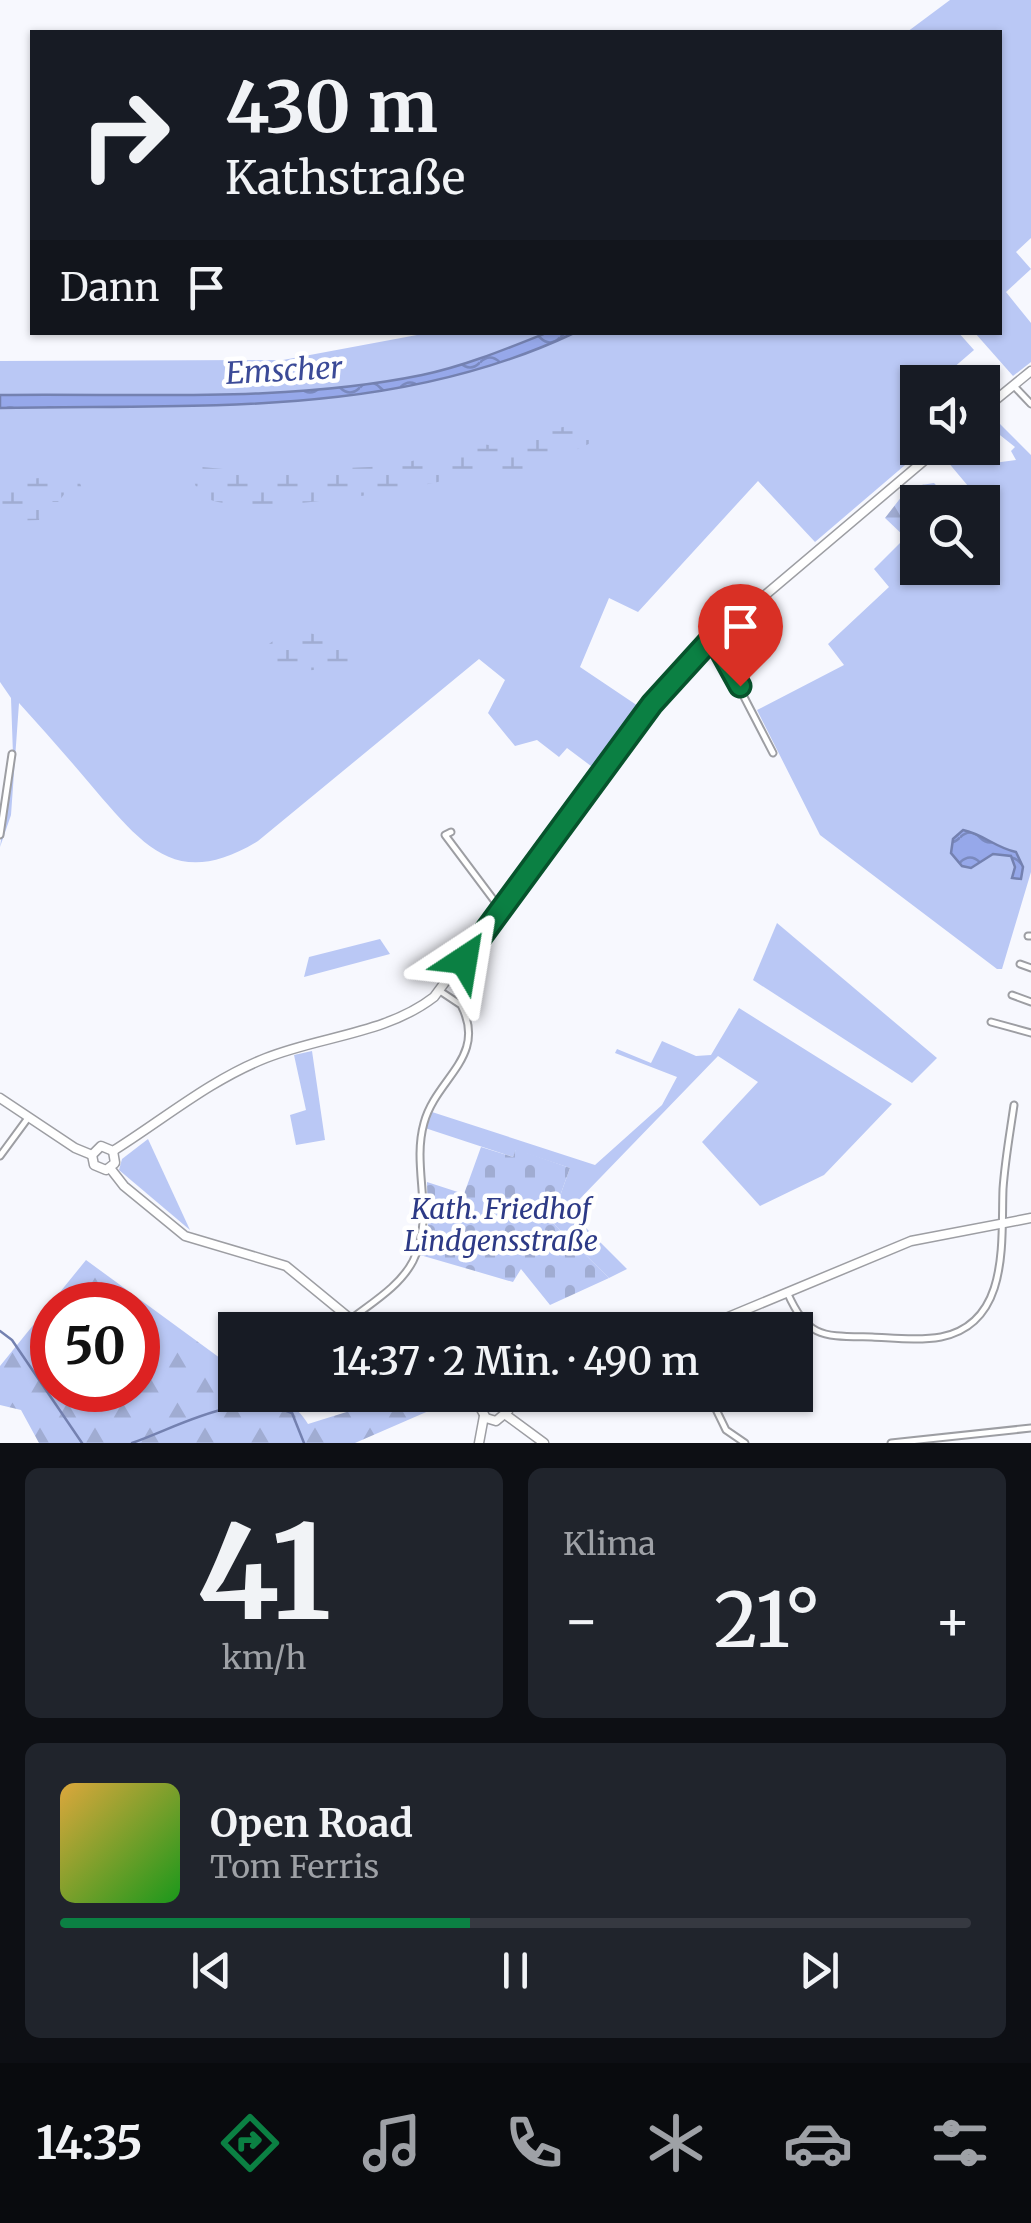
<!DOCTYPE html>
<html lang="de">
<meta charset="utf-8">
<style>
body{margin:0;font-family:Merriweather,serif;background:#20242c;color:#f1f3f6;height:100vh;display:flex;flex-direction:column;font-size:38px;white-space:nowrap}
*{box-sizing:border-box;margin:0}
p{font-size:32px;color:#9ea1a6}
.icon{flex:none;width:55px;height:55px;fill:none;stroke:currentColor;stroke-width:2;stroke-linecap:round;stroke-linejoin:round}
.map{position:relative;height:1443px;overflow:hidden}
.panel{display:flex;flex-direction:column;gap:25px;padding:25px;background:#0d0f14;flex:1}
.panel>*{flex:none}
.banner{position:absolute;left:30px;top:30px;width:972px;height:305px;border-radius:0px;box-shadow:0 2px 8px #0004;background:#171b24;color:#f1f3f6;overflow:hidden}
.controls{position:absolute;left:900px;top:365px;display:grid;gap:20px}
.controls a{display:grid;place-items:center;width:100px;height:100px;border-radius:0px;background:#171b24;box-shadow:0 2px 8px #0004;font-size:50px}
.speed{position:absolute;left:30px;top:1282px;display:flex;gap:20px;font-size:50px;font-weight:700;text-align:center}
.speed>*{display:grid;place-content:center;width:130px;height:130px;border-radius:50%;background:#171b24;box-shadow:0 2px 8px #0004;line-height:1}
.speed .limit{border:15px solid #d22;background:#fff;color:#111}
.pin{position:absolute;display:grid;place-items:center;width:85px;height:85px;color:#fff;margin:-102px -42px;border-radius:50% 50% 50% 0;rotate:-45deg;box-shadow:0 0 10px #0007}
.pin .icon{rotate:45deg}
.me{position:absolute;width:110px;margin:-55px;rotate:33deg;stroke-linejoin:round;filter:drop-shadow(0 0 8px #0008)}
.turn{display:flex;align-items:center;gap:35px;height:210px;padding:0 30px;font-size:45px}
.turn .icon{width:130px;height:130px;stroke-width:2.5}
.turn b{display:block;font-size:70px;line-height:85px}
.then{display:flex;align-items:center;height:95px;padding:0 30px;background:#0003;gap:20px;font-size:38px}
.big{font-size:75px;font-weight:600;line-height:1.1}
.panel .widget{flex:1;display:flex;flex-direction:column;justify-content:center;gap:15px;min-width:0;padding:0 35px;border-radius:15px;background:#20242c}
.panel .dial{align-items:center;gap:0}
.dial b{font-size:130px;line-height:1}
.song{display:flex;align-items:center;gap:30px}
.cover{width:120px;height:120px;border-radius:15px;background:linear-gradient(135deg,hsl(40 70% 55%),hsl(120 70% 35%))}
.played{height:10px;border-radius:5px;background:linear-gradient(90deg,#0b8043 45%,#363941 45%)}
.keys{display:flex;justify-content:space-around;direction:ltr}
.heat{display:flex;justify-content:space-between;align-items:center;font-size:55px;direction:ltr}
.panel .tiles{flex:1;display:grid;gap:25px;grid-template-columns:1fr 1fr}
.widget:last-child{grid-column:span 2}
.trip{position:absolute;left:218px;top:1312px;width:595px;height:100px;border-radius:0px;background:#171b24;box-shadow:0 2px 8px #0004;font-weight:600;line-height:100px;text-align:center}
.dock{display:flex;height:160px;justify-content:space-around;align-items:center;background:#090b0e;color:#9ea1a6}
.dock .icon{width:70px;height:70px}
.dock .current{color:#0b8043}
.dock b{font-size:45px;color:#f1f3f6}
.map>svg:first-child{display:block}
.green{fill:#bac8f5}
.forest{fill:url(#forest-firs);fill-rule:evenodd}
.wetland{fill:url(#wetland-marsh)}
.cemetery{fill:url(#cemetery-stones)}
.water{fill:url(#water-waves);stroke:#7481b0;stroke-width:2.5}
.lines{fill:none;stroke-linecap:round;stroke-linejoin:round}
.stream{stroke:#7481b0;stroke-width:2.5}
.street-casing{stroke:#9d9ea3;stroke-width:9}
.secondary-casing{stroke:#9d9ea3;stroke-width:11}
.street{stroke:#fff;stroke-width:5}
.secondary{stroke:#fff;stroke-width:8}
.route-casing{stroke:#07532c;stroke-width:25}
.route{stroke:#0b8043;stroke-width:18}
.labels{text-anchor:middle;dominant-baseline:central;stroke-width:9;stroke-linejoin:round;paint-order:stroke}
.park-label{font-size:28px;font-style:italic;fill:#2d3a86;stroke:#fff}
.water-label{font-size:30px;font-style:italic;fill:#3b4a97;stroke:#fff}
</style>
<div class="map">
<svg width="1031" height="1443" viewBox="0 0 1031 1443">
<defs>
<pattern id="forest-firs" width="22" height="20" patternUnits="userSpaceOnUse" patternTransform="scale(2.5)"><rect width="22" height="20" fill="#bac8f5"/><path d="M5 1l3.5 6h-7zM16 11l3.5 6h-7z" fill="#a0acd2"/></pattern>
<pattern id="wetland-marsh" width="20" height="14" patternUnits="userSpaceOnUse" patternTransform="scale(2.5)"><rect width="20" height="14" fill="#bac8f5"/><path d="M1 5h8M5 5V1M11 12h8M15 12V8" fill="none" stroke="#a0acd2"/></pattern>
<pattern id="cemetery-stones" width="16" height="16" patternUnits="userSpaceOnUse" patternTransform="scale(2.5)"><rect width="16" height="16" fill="#bac8f5"/><path d="M2 7V4a2 2 0 0 1 4 0v3zM10 15v-3a2 2 0 0 1 4 0v3z" fill="#a0acd2"/></pattern>
<pattern id="water-waves" width="16" height="10" patternUnits="userSpaceOnUse" patternTransform="scale(2.5)"><rect width="16" height="10" fill="#96a8ea"/><path d="M0 5q4-4 8 0t8 0" fill="none" stroke="#7a89be"/></pattern>
</defs>
<rect width="100%" height="100%" fill="#f7f8fe"/>
<g class="green">
<polygon points="950,0 1031,0 1031,238 1016,252 1031,269 1006,292 1031,323 1031,362 1013,376 975,333 1000,332 1000,32 907,32"/>
<path d="M433 332H958L974 350 952 369 918 382 900 402 917 422 918 448H925L815 542 758 481 638 612 609 598 580 667 641 708 595 769 567 748 559 757 537 740 515 746 488 713 505 680 479 659 258 841C179 889 146 849 96 791 71 761 45 732 19 703L11 815 0 847 13 755 11 698 0 682V361L283 360Z"/>
<polygon points="990,414 1031,455 1031,872 1002,969 997,969 820,835 757,710 844,665 828,644 889,587 874,569 917,526 918,568 982,568 982,502 947,502 968,486 942,455 952,448 982,448 983,431 989,445 986,464 1016,460 1011,451 1015,447 986,424"/>
<polygon points="777,923 937,1058 912,1083 753,980"/>
<polygon points="380,939 390,954 304,977 309,957"/>
<polygon points="739,1008 892,1104 824,1175 760,1206 702,1142 758,1082 718,1056 572,1207 571,1213 627,1269 609,1278 551,1221 570,1168 516,1150 513,1157 425,1128 432,1112 595,1165 662,1105 677,1077 615,1053 617,1049 651,1063 662,1041 696,1056 711,1055"/>
<polygon points="312,1051 325,1140 296,1145 290,1115 306,1110 294,1055"/>
<polygon points="148,1139 190,1230 119,1170 122,1159"/>
</g>
<g class="forest">
<polygon points="934,483 950,500 918,502 917,526 905,537 885,518 909,487"/>
<path d="M86 1260 235 1369V1395C264 1395 294 1398 308 1424L401 1395H439L447 1403 355 1443H39L21 1410 0 1405V1366ZM52 1305H138V1390H52Z"/>
</g>
<g class="wetland">
<path d="M586 423 595 433 593 442 510 480 496 479 487 467C448 487 241 520 204 497 197 492 195 485 193 477L202 467 255 472 392 466 480 444 507 447 529 433Z"/>
<polygon points="69,475 79,480 82,489 76,494 66,492 58,502 43,502 39,520 0,521 0,482"/>
<path d="M307 633 339 638 365 653C339 672 290 676 261 663L262 649 280 636Z"/>
</g>
<polygon class="cemetery" points="481,1147 513,1157 516,1149 570,1168 551,1221 609,1278 550,1305 521,1269 513,1282 420,1255 428,1227 427,1182 464,1194"/>
<g class="water">
<path d="M546 333H574C393 419 195 404 0 408V395C139 393 285 403 422 375 465 366 506 349 546 333Z"/>
<path d="M963 830C983 834 996 848 1016 852L1023 867 1021 879 1012 878 1015 867 1011 856 993 854 971 868 962 866 951 853 953 839Z"/>
</g>
<g class="lines">
<g class="stream">
<polyline points="0,1331 12,1340 82,1443"/>
<path d="M132 1443C183 1425 238 1390 292 1413L304 1443"/>
</g>
<defs>
<g id="street">
<polyline points="1013,385 1031,404"/>
<polyline points="713,637 773,753"/>
<polyline points="451,832 445,835 499,907"/>
<polyline points="0,835 12,754"/>
<polyline points="1028,936 1031,936"/>
<polyline points="1020,964 1031,968"/>
<polyline points="1012,995 1031,1002"/>
<polyline points="991,1022 1031,1033"/>
<polyline points="0,1156 28,1118"/>
<path d="M787 1292C808 1339 823 1336 872 1337 894 1338 919 1341 941 1337 1010 1323 1001 1242 1003 1189 1005 1160 1010 1133 1014 1105"/>
<path d="M351 1319C373 1302 400 1286 413 1261 436 1216 411 1169 424 1123 436 1078 488 1057 461 1005L440 991"/>
<polyline points="709,1395 726,1430 745,1443"/>
<polyline points="891,1443 1031,1428"/>
</g>
<g id="secondary">
<polyline points="982,411 1031,371"/>
<polyline points="0,1098 75,1148 92,1155"/>
<path d="M92 1155 101 1146 113 1151C164 1119 210 1080 266 1058 321 1036 386 1034 434 997L651 704 692 657 939 448"/>
<polyline points="92,1155 94,1165 106,1170 115,1163 113,1151"/>
<polyline points="110,1168 124,1186 185,1236 286,1266 364,1330"/>
<polyline points="697,1330 911,1241 1031,1218"/>
<polyline points="464,1395 481,1405"/>
<polyline points="490,1395 481,1409 486,1418 496,1421 508,1411 506,1401 499,1395"/>
<polyline points="507,1403 522,1395"/>
<polyline points="506,1415 544,1443"/>
<polyline points="479,1443 484,1416"/>
</g>
</defs>
<use href="#street" class="street-casing"/>
<use href="#secondary" class="secondary-casing"/>
<use href="#street" class="street"/>
<use href="#secondary" class="secondary"/>
</g>
<g class="lines">
<defs>
<polyline id="route" points="464,960 652,704 713,637 740,686"/>
</defs>
<use href="#route" class="route-casing"/>
<use href="#route" class="route"/>
</g>
<g class="labels">
<g class="park-label">
<text x="501" y="1209">Kath. Friedhof<tspan x="501" dy="32">Lindgensstraße</tspan></text>
</g>
<g class="water-label">
<text transform="translate(284 370) rotate(-3)">Emscher</text>
</g>
</g>
</svg>
<div class="controls">
<a><svg class="icon" aria-label="sound" viewBox="0 0 24 24"><path d="M4 9h4l5-4v14l-5-4H4zM17 9q2 3 0 6"/></svg></a>
<a><svg class="icon" aria-label="search" viewBox="0 0 24 24"><circle cx="10" cy="10" r="6"/><path d="M15 15l6 6"/></svg></a>
</div>
<div class="speed"><div class="limit">50</div></div>
<div class="pin" style="left:740px;top:686px;background:#d93025"><svg class="icon" aria-label="arrive" viewBox="0 0 24 24"><path d="M6 21V4h12l-3 4 3 4H6"/></svg></div>
<svg class="me" style="left:464px;top:960px" viewBox="-20 -20 40 40"><path d="M0-17L14 15 0 8-14 15z" fill="#0b8043" stroke="#fff" stroke-width="4"/></svg>
<div class="trip">14:37 · 2 Min. · 490 m</div>
<div class="banner">
<div class="turn"><svg class="icon" aria-label="right" viewBox="0 0 24 24"><path d="M7 20v-9h11M14 6l5 5-5 5"/></svg><div><b>430 m</b>Kathstraße</div></div>
<div class="then">Dann<svg class="icon" aria-label="arrive" viewBox="0 0 24 24"><path d="M6 21V4h12l-3 4 3 4H6"/></svg></div>
</div>
</div>
<section class="panel">
<div class="tiles">
<div class="widget dial"><b>41</b><p>km/h</p></div>
<div class="widget"><p>Klima</p>
<div class="heat"><a>−</a><b class="big">21°</b><a>+</a></div>
</div>
<div class="widget">
<div class="song"><i class="cover"></i><div><b>Open Road</b><p>Tom Ferris</p></div></div>
<div class="played"></div>
<div class="keys"><svg class="icon" aria-label="previous" viewBox="0 0 24 24"><path d="M18 5L8 12l10 7zM5 5v14"/></svg><svg class="icon" aria-label="pause" viewBox="0 0 24 24"><path d="M8 5v14M16 5v14"/></svg><svg class="icon" aria-label="next" viewBox="0 0 24 24"><path d="M6 5l10 7-10 7zM19 5v14"/></svg></div>
</div>
</div>
</section>
<nav class="dock">
<b>14:35</b>
<svg class="icon current" aria-label="directions" viewBox="0 0 24 24"><path d="M12 3l9 9-9 9-9-9zM9 14v-3h6M13 9l2 2-2 2"/></svg>
<svg class="icon" aria-label="music" viewBox="0 0 24 24"><path d="M9 18V5l10-2v13"/><circle cx="6" cy="18" r="3"/><circle cx="16" cy="16" r="3"/></svg>
<svg class="icon" aria-label="phone" viewBox="0 0 24 24"><path d="M5 4h4l2 5-3 2q2 4 5 5l2-3 5 2v4C11 20 4 13 5 4z"/></svg>
<svg class="icon" aria-label="climate" viewBox="0 0 24 24"><path d="M12 3v18M4 7l16 10M4 17L20 7"/></svg>
<svg class="icon" aria-label="car" viewBox="0 0 24 24"><path d="M5 17H2v-5l4-1 3-4h7l3 4 3 1v5h-3M9 17h6M6 11h13"/><circle cx="7" cy="17" r="2"/><circle cx="17" cy="17" r="2"/></svg>
<svg class="icon" aria-label="filters" viewBox="0 0 24 24"><path d="M4 7h16M4 17h16"/><circle cx="9" cy="7" r="2"/><circle cx="15" cy="17" r="2"/></svg>
</nav>
